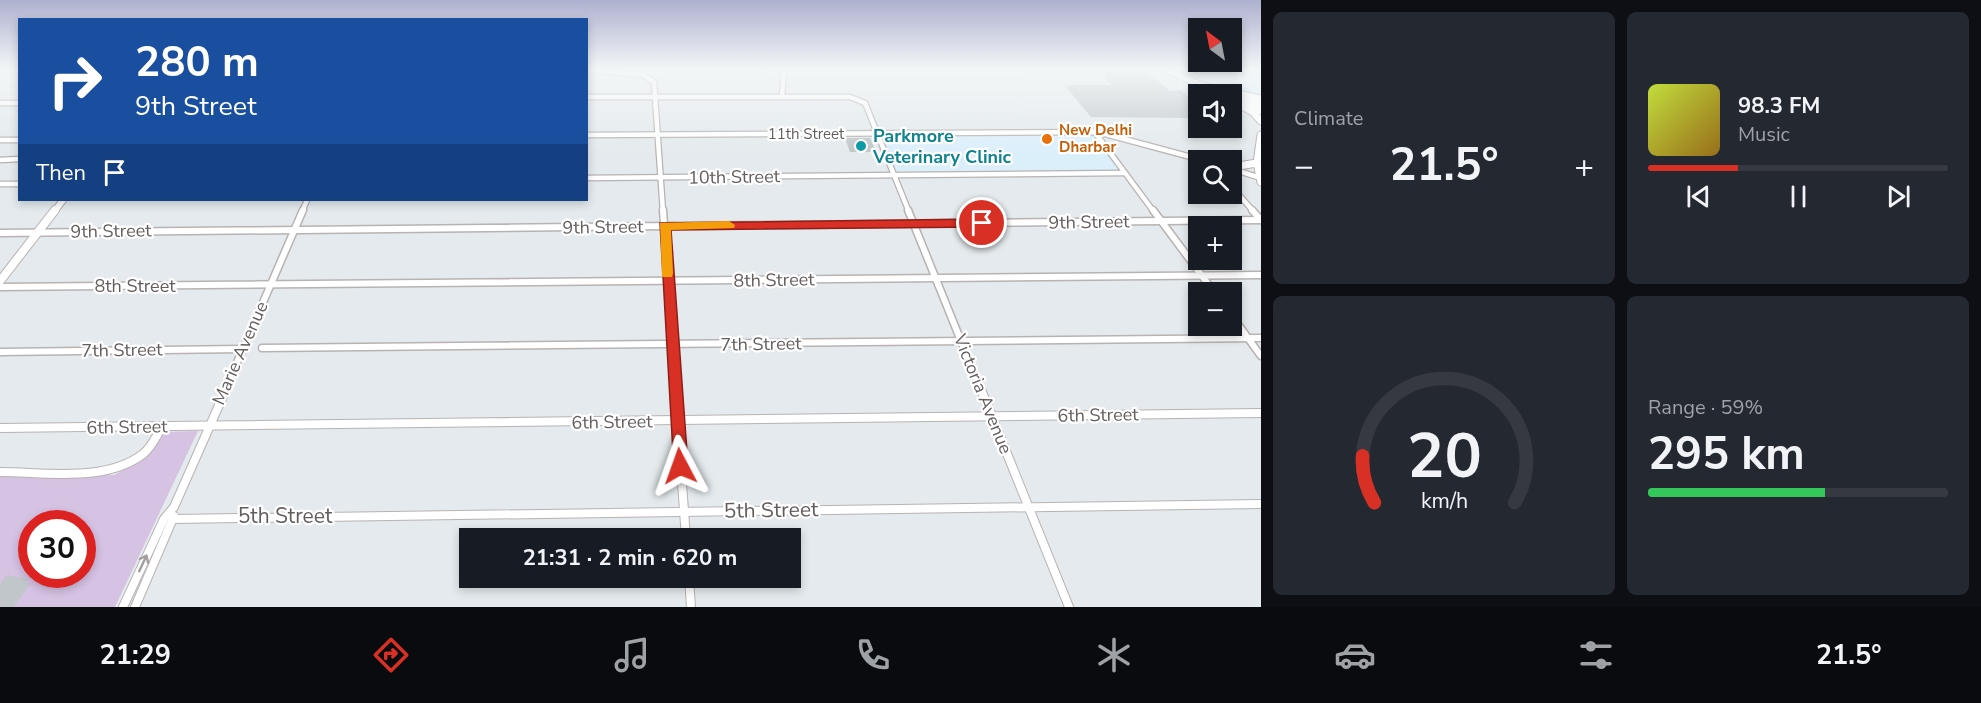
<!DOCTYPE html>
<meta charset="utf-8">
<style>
body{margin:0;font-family:"Nunito Sans",sans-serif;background:#242831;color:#f1f3f6;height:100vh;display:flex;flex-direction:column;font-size:22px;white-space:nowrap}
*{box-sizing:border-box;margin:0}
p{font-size:20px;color:#9ea1a6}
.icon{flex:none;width:33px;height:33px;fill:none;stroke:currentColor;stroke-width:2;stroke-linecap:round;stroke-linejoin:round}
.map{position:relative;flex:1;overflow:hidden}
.details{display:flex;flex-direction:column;gap:12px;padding:12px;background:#0d0f14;width:720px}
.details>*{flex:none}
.top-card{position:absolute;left:18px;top:18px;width:570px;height:183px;border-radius:0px;box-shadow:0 3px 9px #0003;background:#1a4fa0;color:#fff;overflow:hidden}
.needle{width:39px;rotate:328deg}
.fabs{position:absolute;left:1188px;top:18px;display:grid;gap:12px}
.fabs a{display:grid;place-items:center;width:54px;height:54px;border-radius:0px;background:#171b24;box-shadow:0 3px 9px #0003;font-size:30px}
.speed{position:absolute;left:18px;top:510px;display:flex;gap:12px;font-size:30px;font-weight:700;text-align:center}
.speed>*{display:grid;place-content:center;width:78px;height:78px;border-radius:50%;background:#171b24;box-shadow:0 3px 9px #0003;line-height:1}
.speed .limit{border:9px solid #d22;background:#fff;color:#111}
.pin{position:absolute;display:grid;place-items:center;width:51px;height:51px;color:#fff;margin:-26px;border:3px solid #fff;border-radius:50%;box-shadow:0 2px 6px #0007}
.me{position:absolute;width:66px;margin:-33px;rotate:356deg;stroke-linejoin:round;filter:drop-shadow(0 0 4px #0008)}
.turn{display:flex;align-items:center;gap:21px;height:126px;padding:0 18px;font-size:27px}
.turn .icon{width:78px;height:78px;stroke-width:2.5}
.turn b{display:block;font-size:42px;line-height:51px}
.then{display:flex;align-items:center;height:57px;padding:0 18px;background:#0003;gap:12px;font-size:22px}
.big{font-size:45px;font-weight:700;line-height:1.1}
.details .card{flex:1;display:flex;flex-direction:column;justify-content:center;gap:9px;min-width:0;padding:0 21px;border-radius:9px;background:#242831}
.details .dial{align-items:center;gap:0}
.dial svg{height:156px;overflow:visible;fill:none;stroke:#363941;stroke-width:7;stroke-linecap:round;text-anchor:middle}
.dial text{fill:#f1f3f6;stroke:none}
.song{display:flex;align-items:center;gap:18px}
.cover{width:72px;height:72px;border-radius:9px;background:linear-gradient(135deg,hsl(70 70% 55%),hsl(40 70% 35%))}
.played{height:6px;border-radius:3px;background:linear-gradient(90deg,#d93025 30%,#363941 30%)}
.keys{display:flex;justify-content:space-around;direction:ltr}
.heat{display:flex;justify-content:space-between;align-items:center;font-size:33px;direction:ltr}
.charge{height:9px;border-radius:4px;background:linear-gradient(90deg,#34c759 59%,#363941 0)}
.details .tiles{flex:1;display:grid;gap:12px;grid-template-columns:repeat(2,1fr)}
.trip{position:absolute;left:459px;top:528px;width:342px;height:60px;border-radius:0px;background:#171b24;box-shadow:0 3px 9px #0003;font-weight:700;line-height:60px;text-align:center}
.tab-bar{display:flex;height:96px;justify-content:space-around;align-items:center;background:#090b0e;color:#9ea1a6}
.tab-bar .icon{width:42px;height:42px}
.tab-bar .current{color:#d93025}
.tab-bar b{font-size:27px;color:#f1f3f6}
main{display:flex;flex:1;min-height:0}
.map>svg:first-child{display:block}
.commercial{fill:#dbeffb}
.green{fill:#d6c2e3;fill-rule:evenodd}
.building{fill:#c0c6c9}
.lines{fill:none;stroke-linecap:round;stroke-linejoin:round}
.minor-far2-casing{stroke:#b8b3b1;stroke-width:7}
.minor-far1-casing{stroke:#b8b3b1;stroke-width:9}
.minor-casing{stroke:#b8b3b1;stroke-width:10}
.tertiary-far1-casing{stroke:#b8b3b1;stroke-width:8}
.tertiary-casing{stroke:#b8b3b1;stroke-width:10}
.secondary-casing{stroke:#b8b2b0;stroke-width:9}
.minor-far2{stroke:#fff;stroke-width:4.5}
.minor-far1{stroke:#fff;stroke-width:6}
.minor{stroke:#fff;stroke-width:8}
.tertiary-far1{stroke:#fff;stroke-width:6}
.tertiary{stroke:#fff;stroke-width:8}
.secondary{stroke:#fff;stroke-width:7}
.oneway{stroke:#a19e9d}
.route{fill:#d93025;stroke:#8d1f18;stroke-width:1.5}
.slow{fill:#f59e0b}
.food-dot{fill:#e8710a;stroke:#fff;stroke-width:2}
.culture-dot{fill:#0f9aa8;stroke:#fff;stroke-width:2}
.labels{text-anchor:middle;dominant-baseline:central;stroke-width:4.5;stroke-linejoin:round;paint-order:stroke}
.far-food-label{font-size:15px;font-weight:bold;fill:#c56008;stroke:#fff;text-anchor:start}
.far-street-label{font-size:15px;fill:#635d5c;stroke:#fff}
.culture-label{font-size:18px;font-weight:bold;fill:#0d838f;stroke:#fff;text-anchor:start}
.street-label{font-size:18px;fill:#635d5c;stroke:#fff}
.near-street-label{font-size:21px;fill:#635d5c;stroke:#fff}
</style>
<main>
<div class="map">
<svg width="1261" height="607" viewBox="0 0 1261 607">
<rect width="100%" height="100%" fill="#e4eaed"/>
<g class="commercial">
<polygon points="1168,69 1261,69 1261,79 1259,91 1246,95"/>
<polygon points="1094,132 1127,175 890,175 875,134"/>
</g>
<path class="green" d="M198 431 115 607H0V477L114 475 140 461 162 432ZM32 524H82V574H32Z"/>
<g class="building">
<polygon points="1098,69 1128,69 1146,72 1170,91 1181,90 1195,103 1198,103 1198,121 1189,118 1091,117 1066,87 1071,85 1112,85 1103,78 1107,78"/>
<polygon points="845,138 870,138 876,152 850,152"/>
<polygon points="38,518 70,518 67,524 35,524"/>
<polygon points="6,575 28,579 25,583 30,584 14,607 0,607 0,585"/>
</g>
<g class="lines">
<defs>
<g id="minor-far2">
<polyline points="586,69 643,75 654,82 663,212"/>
<polyline points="0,70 20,69"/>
<polyline points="782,96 784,69"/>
<polyline points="586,97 850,97 865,103 909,212"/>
<polyline points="0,103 20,103"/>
<polyline points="1094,131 1154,212"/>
<polyline points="586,135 1098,132 1202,160"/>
<polyline points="0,140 20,140"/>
<polyline points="0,160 20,159"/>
<polyline points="1232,169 1261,178"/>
<polyline points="586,178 1125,173"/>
<polyline points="0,184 20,184"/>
<polyline points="1232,187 1254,212"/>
<polyline points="302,212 307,200"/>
</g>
<g id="minor-far1">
<polyline points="663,210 675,388"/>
<polyline points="908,210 980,388"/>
<polyline points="1153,210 1214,292"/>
<polyline points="1252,210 1261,220"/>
<polyline points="0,233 1261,220"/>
<polyline points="0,287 1261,275"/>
<polyline points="1232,316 1261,356"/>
<polyline points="262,348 1261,338"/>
<polyline points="0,352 243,349"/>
<polyline points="226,388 303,210"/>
</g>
<g id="minor">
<polyline points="675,387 686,538"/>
<polyline points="980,387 1069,607"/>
<polyline points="0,428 1261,413"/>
<path d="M0 472C45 472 105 483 143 454 152 447 156 436 162 427"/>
<polyline points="173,519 1261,504"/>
<polyline points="689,578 691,607"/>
<polyline points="123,607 164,519 174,507 227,387"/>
<polyline points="135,607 174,516"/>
</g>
<g id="tertiary-far1">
<polyline points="1165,69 1207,88"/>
<polyline points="1242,100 1261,105"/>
<polyline points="1232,101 1261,111"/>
<polyline points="54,212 63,200"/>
</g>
<polyline id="tertiary" points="0,281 55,210"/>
<g id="secondary">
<polyline points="1201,86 1261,99"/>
<polyline points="1237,103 1253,112 1261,121"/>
<polyline points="1261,135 1257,163 1261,182"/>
<polyline points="1232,167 1257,163"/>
</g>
</defs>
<use href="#minor-far2" class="minor-far2-casing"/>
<use href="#minor-far1" class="minor-far1-casing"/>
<use href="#minor" class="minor-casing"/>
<use href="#tertiary-far1" class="tertiary-far1-casing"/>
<use href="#tertiary" class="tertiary-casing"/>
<use href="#secondary" class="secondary-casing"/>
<use href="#minor-far2" class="minor-far2"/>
<use href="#minor-far1" class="minor-far1"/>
<use href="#minor" class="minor"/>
<use href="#tertiary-far1" class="tertiary-far1"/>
<use href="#tertiary" class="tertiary"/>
<use href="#secondary" class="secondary"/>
</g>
<defs><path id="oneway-shaft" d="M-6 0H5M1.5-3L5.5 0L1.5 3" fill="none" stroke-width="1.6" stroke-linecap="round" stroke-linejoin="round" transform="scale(1.5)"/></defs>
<use class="oneway" href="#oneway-shaft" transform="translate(143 563) rotate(-65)"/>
<linearGradient id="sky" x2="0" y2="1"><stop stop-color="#aeb1cf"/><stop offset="0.45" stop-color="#f3f6f7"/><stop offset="1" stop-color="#f3f6f7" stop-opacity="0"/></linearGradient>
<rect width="1261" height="154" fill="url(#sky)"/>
<polygon class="route" points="982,219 988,223 982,227 671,230 688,466 686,471 680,474 674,471 660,223"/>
<polygon class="slow" points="729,221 735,225 734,228 671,230 673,273 672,277 662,277 660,223"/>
<circle class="food-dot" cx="1047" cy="139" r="6"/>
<circle class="culture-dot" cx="861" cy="146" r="6"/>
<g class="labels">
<g class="far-food-label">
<text x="1059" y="130">New Delhi<tspan x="1059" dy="17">Dharbar</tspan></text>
</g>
<g class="far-street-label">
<text x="806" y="134">11th Street</text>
</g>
<g class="culture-label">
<text x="873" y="136">Parkmore<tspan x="873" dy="21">Veterinary Clinic</tspan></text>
</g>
<g class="street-label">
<text transform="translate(734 177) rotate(-1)">10th Street</text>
<text transform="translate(1089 222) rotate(-1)">9th Street</text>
<text transform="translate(603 227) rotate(-1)">9th Street</text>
<text transform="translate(111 231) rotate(-1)">9th Street</text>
<text transform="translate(774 280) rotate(-1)">8th Street</text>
<text x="135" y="286">8th Street</text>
<text transform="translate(761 344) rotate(-1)">7th Street</text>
<text transform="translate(122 350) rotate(-1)">7th Street</text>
<text transform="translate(240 353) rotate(-66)">Marie Avenue</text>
<text transform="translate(983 394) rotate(68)">Victoria Avenue</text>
<text transform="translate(1098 415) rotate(-1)">6th Street</text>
<text transform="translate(612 422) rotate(-1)">6th Street</text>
<text transform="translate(127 427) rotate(-1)">6th Street</text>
</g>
<g class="near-street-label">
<text transform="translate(771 510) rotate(-1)">5th Street</text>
<text x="285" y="516">5th Street</text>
</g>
</g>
</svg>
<div class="fabs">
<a><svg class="needle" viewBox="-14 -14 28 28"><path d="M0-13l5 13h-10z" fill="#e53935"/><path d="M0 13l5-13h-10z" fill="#9ea1a6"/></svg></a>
<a><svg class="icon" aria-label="sound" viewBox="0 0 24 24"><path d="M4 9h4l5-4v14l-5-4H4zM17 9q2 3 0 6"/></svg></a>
<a><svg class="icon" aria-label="search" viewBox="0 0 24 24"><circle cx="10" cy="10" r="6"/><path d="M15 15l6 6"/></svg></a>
<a>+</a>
<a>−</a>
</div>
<div class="speed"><div class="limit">30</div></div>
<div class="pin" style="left:982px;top:223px;background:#d93025"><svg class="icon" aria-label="arrive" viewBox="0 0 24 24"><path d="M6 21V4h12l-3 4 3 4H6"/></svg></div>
<svg class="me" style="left:680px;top:466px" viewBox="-20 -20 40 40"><path d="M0-17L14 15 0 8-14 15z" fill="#d93025" stroke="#fff" stroke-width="4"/></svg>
<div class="trip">21:31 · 2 min · 620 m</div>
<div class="top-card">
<div class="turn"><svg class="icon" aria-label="right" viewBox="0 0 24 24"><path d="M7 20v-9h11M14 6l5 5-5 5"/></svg><div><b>280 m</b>9th Street</div></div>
<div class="then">Then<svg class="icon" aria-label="arrive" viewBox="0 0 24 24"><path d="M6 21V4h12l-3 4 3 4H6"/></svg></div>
</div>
</div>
<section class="details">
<div class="tiles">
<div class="card"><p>Climate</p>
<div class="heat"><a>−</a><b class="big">21.5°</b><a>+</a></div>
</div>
<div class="card">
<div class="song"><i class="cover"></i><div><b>98.3 FM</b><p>Music</p></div></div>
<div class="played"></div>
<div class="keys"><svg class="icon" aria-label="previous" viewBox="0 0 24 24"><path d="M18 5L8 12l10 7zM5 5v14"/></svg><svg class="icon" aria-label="pause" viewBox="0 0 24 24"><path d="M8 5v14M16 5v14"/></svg><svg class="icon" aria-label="next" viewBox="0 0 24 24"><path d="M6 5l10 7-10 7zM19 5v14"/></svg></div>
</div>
<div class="card dial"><svg viewBox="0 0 100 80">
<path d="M14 69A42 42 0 1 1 86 69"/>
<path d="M14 69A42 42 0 0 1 8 45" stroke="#d93025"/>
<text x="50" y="56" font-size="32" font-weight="700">20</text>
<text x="50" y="72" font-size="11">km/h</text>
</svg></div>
<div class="card"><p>Range · 59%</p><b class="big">295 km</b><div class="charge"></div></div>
</div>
</section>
</main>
<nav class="tab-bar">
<b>21:29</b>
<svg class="icon current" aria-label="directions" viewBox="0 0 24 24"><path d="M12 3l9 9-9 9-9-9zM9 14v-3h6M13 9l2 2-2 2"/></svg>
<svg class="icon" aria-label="music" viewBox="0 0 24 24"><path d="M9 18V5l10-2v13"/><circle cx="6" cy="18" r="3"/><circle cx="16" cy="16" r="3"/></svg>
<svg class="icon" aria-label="phone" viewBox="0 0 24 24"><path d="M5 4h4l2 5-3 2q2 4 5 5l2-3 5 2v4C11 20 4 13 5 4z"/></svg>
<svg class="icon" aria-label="climate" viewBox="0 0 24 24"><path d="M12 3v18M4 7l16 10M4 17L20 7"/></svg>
<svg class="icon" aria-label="car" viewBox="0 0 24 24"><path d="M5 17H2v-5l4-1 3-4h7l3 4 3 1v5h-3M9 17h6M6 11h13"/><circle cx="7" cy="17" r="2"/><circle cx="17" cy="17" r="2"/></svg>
<svg class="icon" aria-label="filters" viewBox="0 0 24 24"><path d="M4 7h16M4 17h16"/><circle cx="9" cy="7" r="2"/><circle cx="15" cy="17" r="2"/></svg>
<b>21.5°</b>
</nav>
